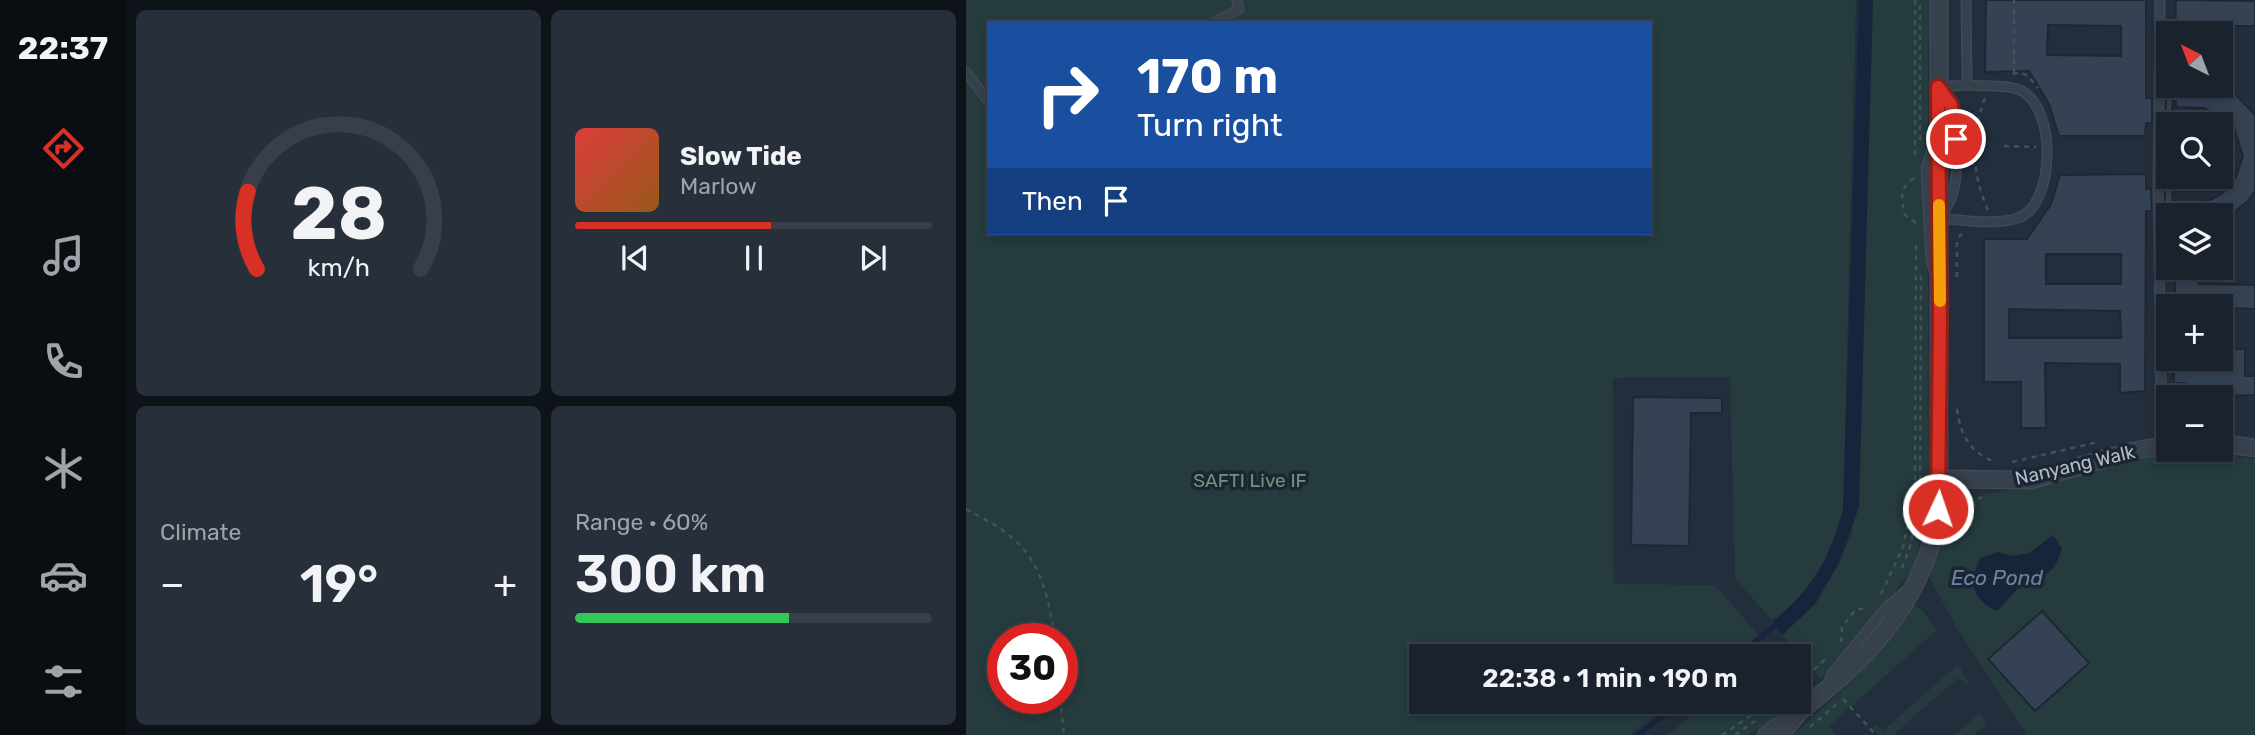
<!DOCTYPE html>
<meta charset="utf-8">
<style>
body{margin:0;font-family:Rubik,sans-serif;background:#272f3a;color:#f1f3f6;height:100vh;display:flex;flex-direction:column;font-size:26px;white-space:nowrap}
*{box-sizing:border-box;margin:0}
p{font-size:23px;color:#9fa4aa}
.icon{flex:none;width:38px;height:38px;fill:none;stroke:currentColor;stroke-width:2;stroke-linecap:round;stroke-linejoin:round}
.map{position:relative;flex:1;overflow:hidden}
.panel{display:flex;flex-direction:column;gap:10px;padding:10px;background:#0e1319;width:840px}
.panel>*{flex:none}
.hud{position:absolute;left:21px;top:21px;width:665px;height:214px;border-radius:0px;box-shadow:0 4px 10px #0003,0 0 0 2px #383f4a;background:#1a4fa0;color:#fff;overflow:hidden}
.needle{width:46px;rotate:318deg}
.buttons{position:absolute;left:1190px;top:21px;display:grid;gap:14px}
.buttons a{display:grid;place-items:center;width:77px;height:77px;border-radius:0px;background:#1a222e;box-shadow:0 4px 10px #0003,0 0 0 2px #383f4a;font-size:35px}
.speed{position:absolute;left:21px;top:623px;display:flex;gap:14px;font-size:35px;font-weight:700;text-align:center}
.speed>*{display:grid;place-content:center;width:91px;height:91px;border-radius:50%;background:#1a222e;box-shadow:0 4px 10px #0003,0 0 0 2px #383f4a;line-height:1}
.speed .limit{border:10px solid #d22;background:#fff;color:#111}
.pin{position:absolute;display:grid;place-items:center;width:60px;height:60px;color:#fff;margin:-30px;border:4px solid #fff;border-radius:50%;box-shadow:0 2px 7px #0007}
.me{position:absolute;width:77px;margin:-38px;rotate:3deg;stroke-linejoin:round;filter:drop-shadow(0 0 5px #0008)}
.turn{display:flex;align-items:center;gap:24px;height:147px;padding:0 35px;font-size:32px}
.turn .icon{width:91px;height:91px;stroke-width:2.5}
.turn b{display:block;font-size:49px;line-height:60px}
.then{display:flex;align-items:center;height:66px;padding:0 35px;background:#0003;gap:14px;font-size:26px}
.big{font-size:52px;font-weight:600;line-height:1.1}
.panel .tile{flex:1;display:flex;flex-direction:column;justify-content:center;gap:10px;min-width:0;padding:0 24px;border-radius:10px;background:#272f3a}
.panel .dial{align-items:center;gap:0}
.dial svg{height:182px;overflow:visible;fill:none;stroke:#383f4a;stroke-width:7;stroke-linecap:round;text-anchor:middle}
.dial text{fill:#f1f3f6;stroke:none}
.song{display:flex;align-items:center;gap:21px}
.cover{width:84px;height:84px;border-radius:10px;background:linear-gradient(135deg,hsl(0 70% 55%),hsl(30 70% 35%))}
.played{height:7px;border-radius:4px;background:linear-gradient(90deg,#d93025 55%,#383f4a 55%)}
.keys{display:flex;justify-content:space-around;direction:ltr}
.heat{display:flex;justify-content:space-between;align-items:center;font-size:38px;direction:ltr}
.charge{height:10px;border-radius:5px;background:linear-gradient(90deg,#34c759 60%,#383f4a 0)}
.panel .tiles{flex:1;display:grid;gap:10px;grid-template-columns:repeat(2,1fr)}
.trip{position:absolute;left:443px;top:644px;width:402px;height:70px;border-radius:0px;background:#1a222e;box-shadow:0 4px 10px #0003,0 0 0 2px #383f4a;font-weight:600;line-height:70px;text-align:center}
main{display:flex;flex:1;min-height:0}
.tab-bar{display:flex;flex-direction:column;width:126px;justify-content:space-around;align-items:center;background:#0a0e12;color:#9fa4aa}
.tab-bar .icon{width:49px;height:49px}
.tab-bar .active{color:#d93025}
.tab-bar b{font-size:32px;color:#f1f3f6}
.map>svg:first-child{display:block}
.green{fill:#253b3e;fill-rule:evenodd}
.water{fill:#16253b}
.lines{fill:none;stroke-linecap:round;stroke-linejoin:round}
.stream{stroke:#16253b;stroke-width:5}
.building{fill:#354254;stroke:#1e2734;stroke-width:2;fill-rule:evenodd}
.service-casing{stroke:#404956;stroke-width:11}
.minor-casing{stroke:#404956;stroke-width:19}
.path{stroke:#3e5456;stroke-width:2.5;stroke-dasharray:5 5;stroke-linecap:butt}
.service{stroke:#37404d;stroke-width:8}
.minor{stroke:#37404d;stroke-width:16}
.route-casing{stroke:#8d1f18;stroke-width:18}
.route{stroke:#d93025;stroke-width:12}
.slow{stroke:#f59e0b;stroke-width:12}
.labels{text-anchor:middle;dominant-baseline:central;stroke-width:7;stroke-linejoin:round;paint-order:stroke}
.street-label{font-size:19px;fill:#b3bbc9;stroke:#1c2532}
.park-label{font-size:19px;fill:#6a9a76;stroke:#1c2532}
.water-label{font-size:21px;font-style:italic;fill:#6b84a8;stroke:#1c2532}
</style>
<main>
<nav class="tab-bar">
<b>22:37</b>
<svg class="icon active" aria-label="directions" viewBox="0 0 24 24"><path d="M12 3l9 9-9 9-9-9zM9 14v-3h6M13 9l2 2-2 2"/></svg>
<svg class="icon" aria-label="music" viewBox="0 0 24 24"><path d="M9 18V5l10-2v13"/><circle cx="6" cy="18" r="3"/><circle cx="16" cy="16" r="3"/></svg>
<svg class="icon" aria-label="phone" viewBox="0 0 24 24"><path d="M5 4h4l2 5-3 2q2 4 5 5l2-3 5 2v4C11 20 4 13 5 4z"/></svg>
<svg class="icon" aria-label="climate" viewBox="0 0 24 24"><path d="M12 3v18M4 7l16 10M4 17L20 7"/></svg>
<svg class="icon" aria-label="car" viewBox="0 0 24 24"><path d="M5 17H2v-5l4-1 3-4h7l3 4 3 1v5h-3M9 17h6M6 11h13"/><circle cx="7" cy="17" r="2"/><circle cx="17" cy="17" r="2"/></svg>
<svg class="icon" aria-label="filters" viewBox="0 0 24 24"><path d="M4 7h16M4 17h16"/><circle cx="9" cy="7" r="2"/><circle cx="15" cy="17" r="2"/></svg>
</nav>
<section class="panel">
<div class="tiles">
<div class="tile dial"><svg viewBox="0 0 100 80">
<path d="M14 69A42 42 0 1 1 86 69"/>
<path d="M14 69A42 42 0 0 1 10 35" stroke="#d93025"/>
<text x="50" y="56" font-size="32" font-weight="700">28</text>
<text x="50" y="72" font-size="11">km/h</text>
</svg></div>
<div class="tile">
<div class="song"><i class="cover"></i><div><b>Slow Tide</b><p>Marlow</p></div></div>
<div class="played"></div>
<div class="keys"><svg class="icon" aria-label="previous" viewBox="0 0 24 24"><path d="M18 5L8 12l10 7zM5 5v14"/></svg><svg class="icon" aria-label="pause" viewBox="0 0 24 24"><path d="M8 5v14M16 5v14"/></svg><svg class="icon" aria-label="next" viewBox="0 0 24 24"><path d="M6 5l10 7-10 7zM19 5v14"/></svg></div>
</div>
<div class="tile"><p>Climate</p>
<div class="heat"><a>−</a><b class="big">19°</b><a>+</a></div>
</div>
<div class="tile"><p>Range · 60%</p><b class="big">300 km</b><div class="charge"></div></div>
</div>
</section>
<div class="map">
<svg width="1289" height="735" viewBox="0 0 1289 735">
<rect width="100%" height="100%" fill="#232e3d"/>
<g class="green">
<path d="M0 0H890L877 509C865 556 846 591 807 621L769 579 764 377 647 378 648 584 749 585 792 635 766 656H455V702H707L663 735H0ZM23 23H684V233H23ZM37 639H96V698H37Z"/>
<polygon points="904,0 963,0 962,137 958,174 962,279 963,473 958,521 948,568 879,653 855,679 816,635 849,604 873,563 886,533 904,79"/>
<polygon points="1228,451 1289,459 1289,735 1061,735 989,625 963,576 991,501 1208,452"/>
<path d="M946 604 958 612 971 630 863 726 870 735H827C871 696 917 655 946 604Z"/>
<polygon points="992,664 1003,684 1001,685 992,678 927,735 913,735 907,728 911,725 917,731"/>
<polygon points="743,702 832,702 782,735 701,735"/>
<polygon points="1014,713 1020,724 1008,735 989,735"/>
</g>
<g class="water">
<path d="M893 0H907L893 507 873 563 849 604 816 635 807 621C846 591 865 556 877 509Z"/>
<path d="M1087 535 1096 548C1085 584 1076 569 1054 587 1046 594 1039 603 1031 611 1005 600 1002 580 1015 558L1032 552 1046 556 1063 553Z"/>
</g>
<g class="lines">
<g class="stream">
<polyline points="773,656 813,622"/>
<polyline points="672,735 715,702"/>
</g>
</g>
<g class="building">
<path d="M1020 0H1180V98H1186V123H1180L1179 136H1093L1083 104 1063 71 1019 72ZM1082 25 1155 26V56L1081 55Z"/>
<polygon points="1210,0 1289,1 1289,26 1234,26 1234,33 1209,33"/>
<polygon points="1209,86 1254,87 1272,97 1289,115 1289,191 1281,202 1255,222 1255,215 1199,215 1199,188 1206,187 1207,204 1235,202 1246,199 1255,194 1263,187 1270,177 1277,156 1268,128 1257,117 1238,108 1210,107"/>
<polygon points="1200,98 1207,98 1205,123 1199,123"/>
<path d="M1180 174V189L1185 188 1186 211H1180L1179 391 1154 393V364L1079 363 1080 428H1055V382H1018V239H1061L1085 204 1094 175ZM1080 254H1155V284H1080ZM1043 309 1154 311 1155 338H1043Z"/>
<polygon points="1209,268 1233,268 1233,284 1289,285 1289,309 1209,306"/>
<polygon points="1255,349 1279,349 1279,376 1289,376 1289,395 1220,397 1220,383 1208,383 1208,359 1255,359"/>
<polygon points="667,397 756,398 756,413 725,413 723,546 665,545"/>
<polygon points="1076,611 1123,663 1069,711 1022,659"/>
</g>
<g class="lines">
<defs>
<g id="service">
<polyline points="1000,0 1001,85"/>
<polyline points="1194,0 1192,188 1196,445"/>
<polyline points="248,23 273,9 271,0"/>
<polyline points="0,72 23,102"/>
<path d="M1001 85C1017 87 1039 84 1054 90 1092 108 1088 204 1054 217 1033 226 996 220 973 218 977 212 982 206 985 199 993 178 994 126 985 105 982 99 976 92 972 87Z"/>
<polyline points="968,142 960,169 965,260 968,271"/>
<polyline points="862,683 866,674 918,610 942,589"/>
<polyline points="819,735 837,714"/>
</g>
<g id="minor">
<polyline points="1255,443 1289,448"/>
<polyline points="973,479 1065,480 1167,451 1202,445"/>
<path d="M800 735C873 685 946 624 968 533 972 515 972 497 973 479V0"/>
</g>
</defs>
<use href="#service" class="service-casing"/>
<use href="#minor" class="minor-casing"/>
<g class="path">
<polyline points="949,0 949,158"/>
<polyline points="1047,74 1054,72 1063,77 1072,88"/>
<polyline points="1048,74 1048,0"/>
<path d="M1019 98C1005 136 1005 173 1022 210"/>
<polyline points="954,140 954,0"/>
<polyline points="1038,146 1070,147"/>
<path d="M948 178C933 189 935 197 939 215L950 223"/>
<polyline points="991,277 991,244 994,235 998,234"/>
<path d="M991 409C994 434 1004 453 1029 462"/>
<polyline points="1215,456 1254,461"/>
<polyline points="1046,462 1132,442"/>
<path d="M0 509C14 517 31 525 43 535 75 560 84 600 88 639"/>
<polyline points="988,514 992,506 1017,497"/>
<polyline points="936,568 944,547 954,494 955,273"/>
<polyline points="915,594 937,547 949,490 950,240"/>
<polyline points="875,642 876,627 890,609 901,609"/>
<polyline points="833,683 862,657"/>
<polyline points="94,698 98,735"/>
<polyline points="877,699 910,735"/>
<polyline points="844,727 873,702"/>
<polyline points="756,735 805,702"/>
<polyline points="769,735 789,721"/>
</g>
<use href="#service" class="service"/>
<use href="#minor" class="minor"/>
</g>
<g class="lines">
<defs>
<polyline id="route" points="972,509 974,321 972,87 985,105 990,139"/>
</defs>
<use href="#route" class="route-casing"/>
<use href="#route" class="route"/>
<polyline class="slow" points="973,205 974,301"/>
</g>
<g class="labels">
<g class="street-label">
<text transform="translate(1109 465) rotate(-13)">Nanyang Walk</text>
</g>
<g class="park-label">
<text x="284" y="480">SAFTI Live IF</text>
</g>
<g class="water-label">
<text x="1031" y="577">Eco Pond</text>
</g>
</g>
</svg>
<div class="buttons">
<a><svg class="needle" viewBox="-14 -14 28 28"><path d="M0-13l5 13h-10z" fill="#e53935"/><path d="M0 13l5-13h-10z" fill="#9fa4aa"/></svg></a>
<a><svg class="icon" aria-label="search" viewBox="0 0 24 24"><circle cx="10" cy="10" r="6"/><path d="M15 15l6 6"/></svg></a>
<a><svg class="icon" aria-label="layers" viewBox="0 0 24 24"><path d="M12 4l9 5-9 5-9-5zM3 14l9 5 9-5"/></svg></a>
<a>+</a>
<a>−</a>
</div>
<div class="speed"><div class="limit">30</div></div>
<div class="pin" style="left:990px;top:139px;background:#d93025"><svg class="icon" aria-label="arrive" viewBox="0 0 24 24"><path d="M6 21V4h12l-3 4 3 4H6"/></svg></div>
<svg class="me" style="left:972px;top:509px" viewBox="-20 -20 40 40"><circle r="17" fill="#d93025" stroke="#fff" stroke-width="3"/><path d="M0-11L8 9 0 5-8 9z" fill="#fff"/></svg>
<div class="trip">22:38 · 1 min · 190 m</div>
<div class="hud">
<div class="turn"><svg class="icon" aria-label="right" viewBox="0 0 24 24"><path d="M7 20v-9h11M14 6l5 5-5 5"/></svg><div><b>170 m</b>Turn right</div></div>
<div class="then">Then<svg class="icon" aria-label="arrive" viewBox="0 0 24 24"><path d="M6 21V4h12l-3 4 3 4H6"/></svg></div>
</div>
</div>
</main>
